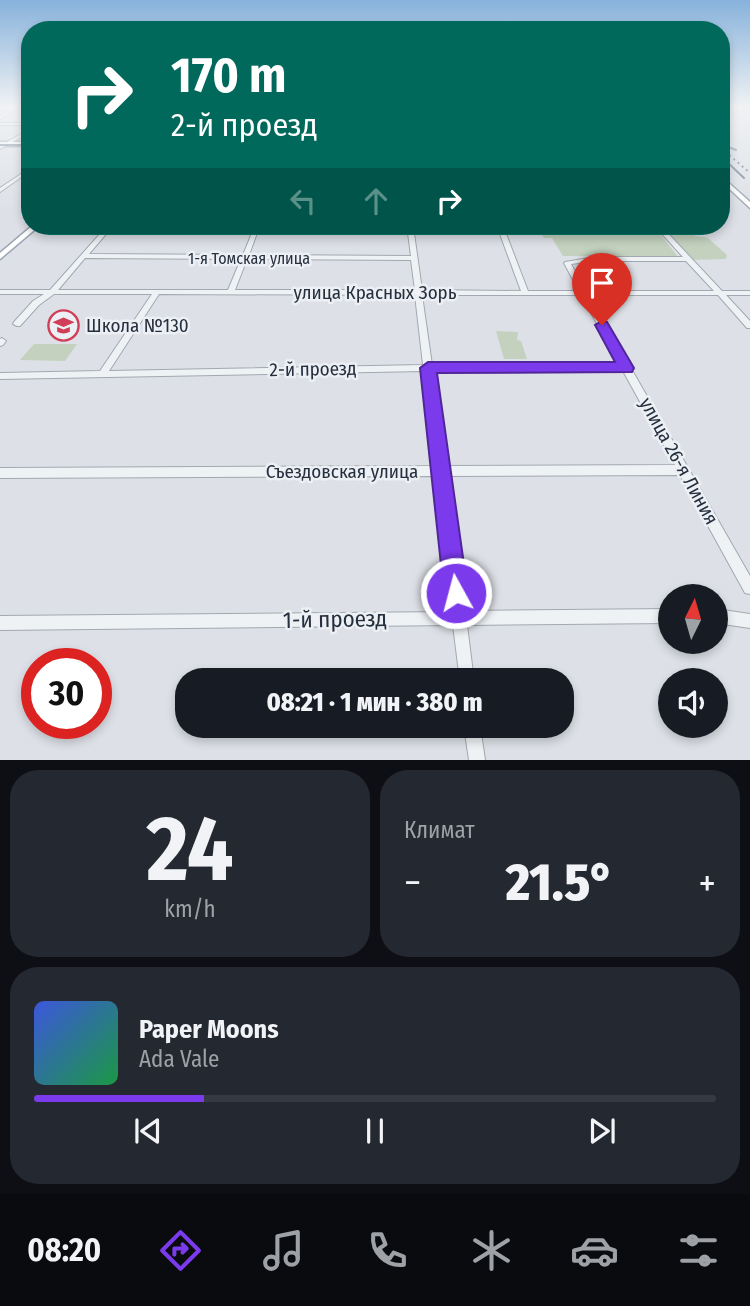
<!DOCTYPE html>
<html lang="ru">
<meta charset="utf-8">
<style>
body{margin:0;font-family:"Fira Sans Condensed",sans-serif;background:#242831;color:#f1f3f6;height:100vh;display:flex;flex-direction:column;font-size:26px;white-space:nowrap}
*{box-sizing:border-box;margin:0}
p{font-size:23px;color:#9ea1a6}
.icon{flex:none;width:38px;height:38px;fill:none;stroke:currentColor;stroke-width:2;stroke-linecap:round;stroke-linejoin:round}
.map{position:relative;height:760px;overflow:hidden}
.side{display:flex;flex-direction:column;gap:10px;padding:10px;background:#0d0f14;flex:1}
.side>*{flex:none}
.top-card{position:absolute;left:21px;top:21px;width:709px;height:214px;border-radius:28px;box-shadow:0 4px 10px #0003;background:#00695c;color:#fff;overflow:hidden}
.needle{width:46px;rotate:5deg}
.fabs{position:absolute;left:658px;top:584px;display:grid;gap:14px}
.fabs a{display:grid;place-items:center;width:70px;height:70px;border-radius:50%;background:#171b24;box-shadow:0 4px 10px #0003;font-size:35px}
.speed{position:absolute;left:21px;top:648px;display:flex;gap:14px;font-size:35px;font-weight:700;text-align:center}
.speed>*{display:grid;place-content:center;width:91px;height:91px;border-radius:50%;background:#171b24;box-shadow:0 4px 10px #0003;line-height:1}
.speed .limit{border:10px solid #d22;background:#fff;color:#111}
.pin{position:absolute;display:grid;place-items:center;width:60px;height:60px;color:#fff;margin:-72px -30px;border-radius:50% 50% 50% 0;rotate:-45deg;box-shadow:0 0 7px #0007}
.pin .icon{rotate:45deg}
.me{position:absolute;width:77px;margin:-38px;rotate:353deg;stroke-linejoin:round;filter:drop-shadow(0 0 5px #0008)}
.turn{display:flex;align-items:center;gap:24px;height:147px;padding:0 35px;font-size:32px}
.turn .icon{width:91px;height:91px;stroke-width:2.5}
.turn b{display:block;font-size:49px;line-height:60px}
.lanes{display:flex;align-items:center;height:66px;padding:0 35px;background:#0003;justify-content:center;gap:35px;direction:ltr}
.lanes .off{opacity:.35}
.big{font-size:52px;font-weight:800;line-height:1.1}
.side .tile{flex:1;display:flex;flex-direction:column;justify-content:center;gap:10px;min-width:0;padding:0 24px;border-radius:28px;background:#242831}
.side .dial{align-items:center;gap:0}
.dial b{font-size:91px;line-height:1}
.song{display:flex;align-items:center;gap:21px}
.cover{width:84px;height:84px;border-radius:10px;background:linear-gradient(135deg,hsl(230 70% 55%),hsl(140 70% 35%))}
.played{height:7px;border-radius:4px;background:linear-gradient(90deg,#7c3aed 25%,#363941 25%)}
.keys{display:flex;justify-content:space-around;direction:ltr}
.heat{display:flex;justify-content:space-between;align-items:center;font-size:38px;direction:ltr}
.side .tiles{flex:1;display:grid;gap:10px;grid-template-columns:1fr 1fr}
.tile:last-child{grid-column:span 2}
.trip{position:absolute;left:175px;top:668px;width:399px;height:70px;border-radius:28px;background:#171b24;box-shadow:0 4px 10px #0003;font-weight:800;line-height:70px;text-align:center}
.tabs{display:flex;height:112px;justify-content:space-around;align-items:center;background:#090b0e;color:#9ea1a6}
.tabs .icon{width:49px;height:49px}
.tabs .current{color:#7c3aed}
.tabs b{font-size:32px;color:#f1f3f6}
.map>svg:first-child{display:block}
.green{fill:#c3d1be}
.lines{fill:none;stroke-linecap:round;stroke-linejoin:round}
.minor-casing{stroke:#a2a8b1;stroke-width:2}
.major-casing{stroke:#9ca5b3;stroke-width:3}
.minor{fill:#eff2f5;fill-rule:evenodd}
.major{fill:#fff;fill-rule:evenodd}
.tram{stroke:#768191;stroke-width:2}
.rail{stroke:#768191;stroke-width:2;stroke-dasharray:2 3.5;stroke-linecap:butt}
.route{fill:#7c3aed;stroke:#51269a;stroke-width:2}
.labels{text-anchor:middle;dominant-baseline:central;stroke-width:5;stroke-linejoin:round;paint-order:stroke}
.far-street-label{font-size:16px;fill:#262f3d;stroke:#ecf0f5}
.street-label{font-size:19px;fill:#262f3d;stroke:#ecf0f5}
.poi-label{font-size:19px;fill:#262f3d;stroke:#ecf0f5;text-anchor:start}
.near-street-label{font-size:23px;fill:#262f3d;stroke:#ecf0f5}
</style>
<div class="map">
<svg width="750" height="760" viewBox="0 0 750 760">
<rect width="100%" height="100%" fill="#dde1e7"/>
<g class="green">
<polygon points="537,226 654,226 678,257 563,256 552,238 544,238"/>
<polygon points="660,226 696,226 700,230 690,230 695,236 708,238 727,255 726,259 688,260"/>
<polygon points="496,331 518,332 517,340 521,341 527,359 504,359"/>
<polygon points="34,344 77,344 65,361 20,360"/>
</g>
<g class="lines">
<defs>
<g id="minor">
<polygon points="19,106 23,106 0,119 0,116"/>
<rect x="0" y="123" width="30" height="2"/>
<polygon points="30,129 30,132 0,149 0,146"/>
<polygon points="30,168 30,171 0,192 0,188"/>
<path d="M107 226H113L109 230 407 229V226H413L422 290 521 291 497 226H503L528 291H579L564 263 565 262 595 257H683L655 226H661L722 291H750V295H726L750 321V328H747L718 295H589L750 576V594L745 593 680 475 447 476 465 611 670 609V623L467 625 474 681H460L453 625 0 630V616L452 612 436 476 0 478V468L435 466 424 371 0 379V373L100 371 152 294H54L39 305 20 326H17L13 324 14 322 33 301 44 294H0V290H50ZM252 233 243 255 89 254 106 234ZM257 233H408L411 256 249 255ZM85 258 241 259 228 290H58ZM247 259 411 260 415 290H235ZM595 261H686L714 291H586L571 264ZM159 294 415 295 423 365 109 371ZM422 295H581L620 365H432ZM432 371H623L675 465 445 466Z"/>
<polygon points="2,338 6,341 3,345 0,346 0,339"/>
<polygon points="716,609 750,614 750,628 716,623"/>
<polygon points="464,726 480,726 485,760 469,760"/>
</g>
<g id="major">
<polygon points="727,106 731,106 729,112 721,115 721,113 725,111"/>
<rect x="0" y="142" width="30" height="4"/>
<polygon points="721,176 750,202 750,208 721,181"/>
<polygon points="32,226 39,226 0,259 0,253"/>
</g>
</defs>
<use href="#minor" class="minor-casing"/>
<use href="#major" class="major-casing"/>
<use href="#minor" class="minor"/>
<use href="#major" class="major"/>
<g class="tram">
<polyline points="721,144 736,150"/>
<polyline points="0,145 30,145"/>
<polyline points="727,162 744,178"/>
</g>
<polyline class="rail" points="721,148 750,173"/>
</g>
<linearGradient id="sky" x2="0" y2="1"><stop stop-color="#87b2db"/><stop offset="0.5" stop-color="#f0f2f4"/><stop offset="1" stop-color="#f0f2f4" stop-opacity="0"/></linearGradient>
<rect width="750" height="213" fill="url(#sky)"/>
<polygon class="route" points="602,321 607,322 634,368 632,372 437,373 468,593 464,601 456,604 448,601 444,593 420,368 428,362 615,362 595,325"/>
<defs>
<symbol id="school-ring" viewBox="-11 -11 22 22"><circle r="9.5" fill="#ecf0f5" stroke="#d03e57" stroke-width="1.5"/><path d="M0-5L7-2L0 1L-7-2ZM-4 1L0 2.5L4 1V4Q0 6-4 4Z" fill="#d03e57"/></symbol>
</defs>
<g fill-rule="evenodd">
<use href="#school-ring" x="46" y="308" width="35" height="35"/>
</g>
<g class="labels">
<g class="far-street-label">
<text x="249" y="258">1-я Томская улица</text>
</g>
<g class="street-label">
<text x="375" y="292">улица Красных Зорь</text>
<text transform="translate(313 369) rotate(-1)">2-й проезд</text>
<text transform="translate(679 461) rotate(61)">улица 26-я Линия</text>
<text x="342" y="471">Съездовская улица</text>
</g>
<g class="poi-label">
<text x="86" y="325">Школа №130</text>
</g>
<g class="near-street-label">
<text transform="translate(335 619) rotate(-1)">1-й проезд</text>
</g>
</g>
</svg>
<div class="fabs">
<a><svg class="needle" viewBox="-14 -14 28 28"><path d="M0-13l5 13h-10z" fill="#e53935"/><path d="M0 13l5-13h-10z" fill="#9ea1a6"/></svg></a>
<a><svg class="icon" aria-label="sound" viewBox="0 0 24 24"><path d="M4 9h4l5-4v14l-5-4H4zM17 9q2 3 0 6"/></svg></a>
</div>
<div class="speed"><div class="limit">30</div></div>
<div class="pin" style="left:602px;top:325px;background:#d93025"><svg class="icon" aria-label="arrive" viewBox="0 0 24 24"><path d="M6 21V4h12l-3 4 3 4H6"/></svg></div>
<svg class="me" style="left:456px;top:593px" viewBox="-20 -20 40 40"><circle r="17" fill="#7c3aed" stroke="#fff" stroke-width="3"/><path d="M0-11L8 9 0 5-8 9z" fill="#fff"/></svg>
<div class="trip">08:21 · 1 мин · 380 m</div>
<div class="top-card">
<div class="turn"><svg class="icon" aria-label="right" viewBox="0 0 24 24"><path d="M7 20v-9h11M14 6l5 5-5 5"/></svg><div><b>170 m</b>2-й проезд</div></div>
<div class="lanes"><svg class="icon off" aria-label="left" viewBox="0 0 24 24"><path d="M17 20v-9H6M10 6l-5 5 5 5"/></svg><svg class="icon off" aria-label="ahead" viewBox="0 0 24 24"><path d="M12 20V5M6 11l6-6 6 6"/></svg><svg class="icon" aria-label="right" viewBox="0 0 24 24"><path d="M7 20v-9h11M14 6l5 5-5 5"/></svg></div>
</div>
</div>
<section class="side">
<div class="tiles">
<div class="tile dial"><b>24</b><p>km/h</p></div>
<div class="tile"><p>Климат</p>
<div class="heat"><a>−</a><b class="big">21.5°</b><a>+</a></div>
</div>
<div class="tile">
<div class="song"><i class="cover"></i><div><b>Paper Moons</b><p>Ada Vale</p></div></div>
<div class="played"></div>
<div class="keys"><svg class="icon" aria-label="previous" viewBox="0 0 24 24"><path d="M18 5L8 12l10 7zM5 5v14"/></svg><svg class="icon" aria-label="pause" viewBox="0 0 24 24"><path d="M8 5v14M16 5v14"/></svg><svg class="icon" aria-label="next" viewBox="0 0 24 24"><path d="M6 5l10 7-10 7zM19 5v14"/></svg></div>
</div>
</div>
</section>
<nav class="tabs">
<b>08:20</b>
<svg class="icon current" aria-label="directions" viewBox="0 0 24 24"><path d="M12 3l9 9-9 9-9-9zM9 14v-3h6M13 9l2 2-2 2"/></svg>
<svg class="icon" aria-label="music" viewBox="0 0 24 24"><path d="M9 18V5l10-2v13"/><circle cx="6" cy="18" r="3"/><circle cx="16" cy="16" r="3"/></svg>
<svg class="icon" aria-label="phone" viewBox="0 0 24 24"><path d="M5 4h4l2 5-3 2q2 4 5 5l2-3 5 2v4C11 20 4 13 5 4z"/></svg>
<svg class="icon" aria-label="climate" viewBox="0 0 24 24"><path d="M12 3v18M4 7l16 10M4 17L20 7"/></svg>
<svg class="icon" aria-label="car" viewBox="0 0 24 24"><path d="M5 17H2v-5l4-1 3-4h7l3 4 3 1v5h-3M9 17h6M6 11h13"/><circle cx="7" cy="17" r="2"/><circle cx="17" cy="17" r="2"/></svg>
<svg class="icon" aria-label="filters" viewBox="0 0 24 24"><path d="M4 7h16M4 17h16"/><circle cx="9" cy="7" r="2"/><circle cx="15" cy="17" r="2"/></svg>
</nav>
